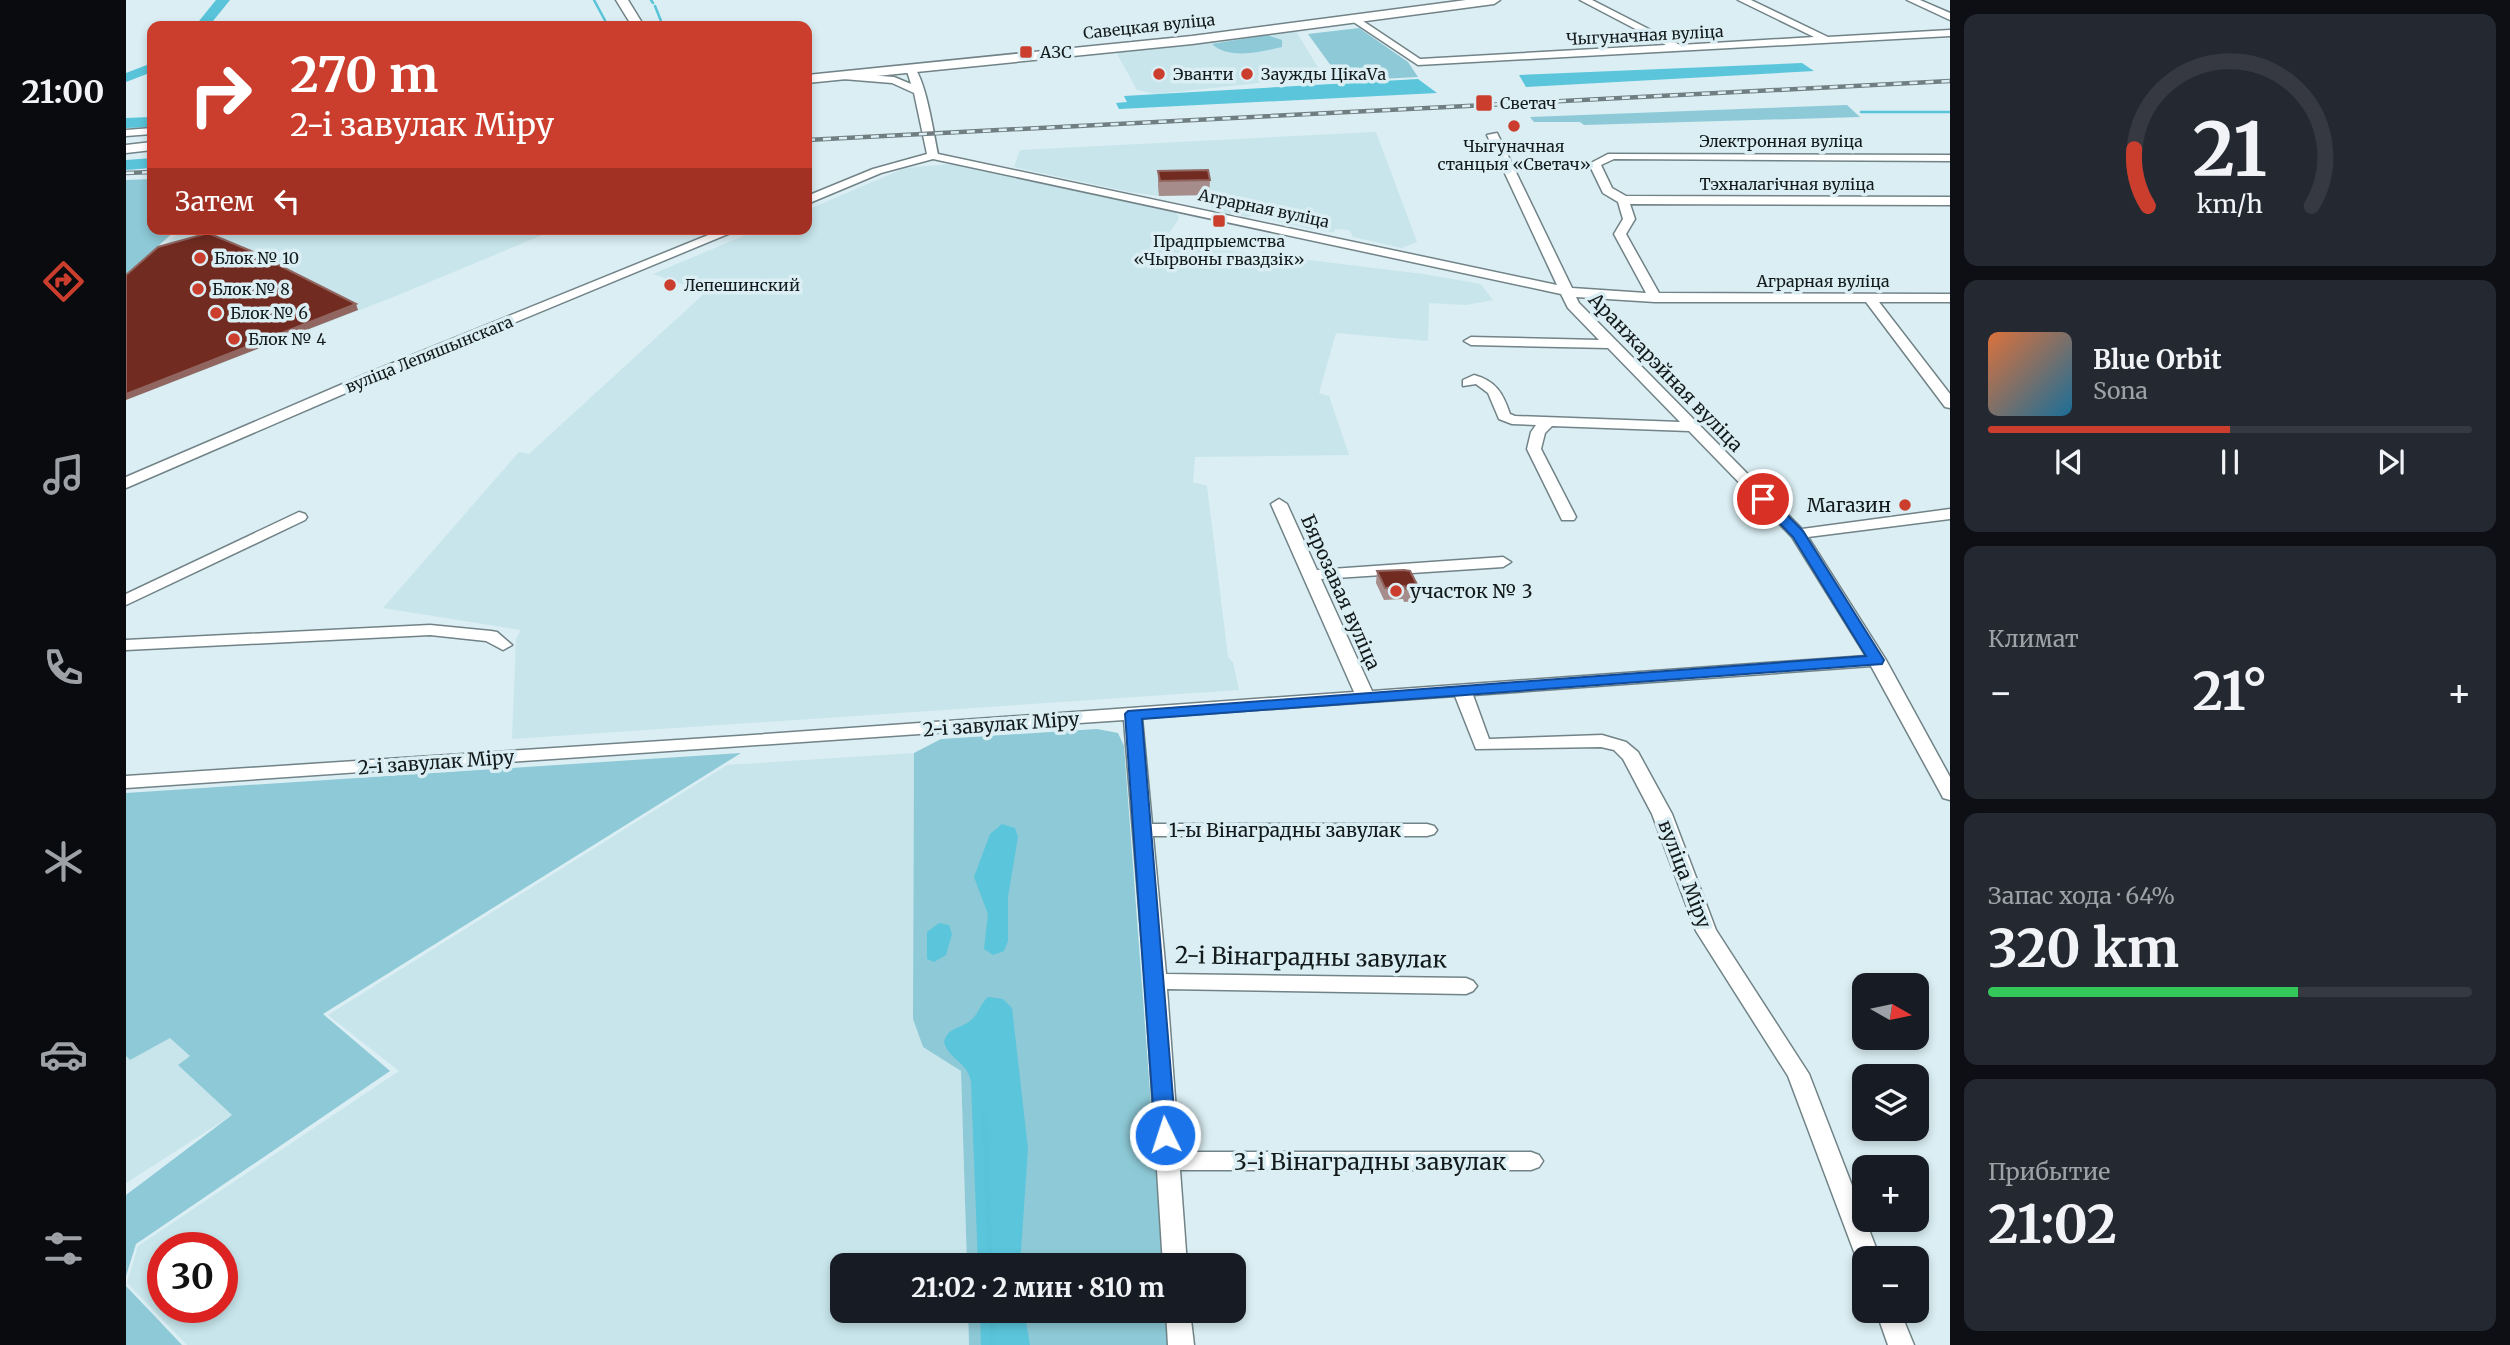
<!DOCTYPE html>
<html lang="ru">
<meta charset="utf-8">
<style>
body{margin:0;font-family:Merriweather,serif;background:#242831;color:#f1f3f6;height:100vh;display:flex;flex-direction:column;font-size:26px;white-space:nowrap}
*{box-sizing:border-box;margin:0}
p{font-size:23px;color:#9ea1a6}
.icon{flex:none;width:38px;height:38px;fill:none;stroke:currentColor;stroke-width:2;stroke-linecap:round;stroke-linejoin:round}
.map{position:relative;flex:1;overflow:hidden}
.details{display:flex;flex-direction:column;gap:14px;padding:14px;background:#0d0f14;width:560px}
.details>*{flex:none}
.top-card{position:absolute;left:21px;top:21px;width:665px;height:214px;border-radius:14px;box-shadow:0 4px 10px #0003;background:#cb3e2d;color:#fff;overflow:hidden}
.needle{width:46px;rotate:99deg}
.fabs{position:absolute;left:1726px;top:973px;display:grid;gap:14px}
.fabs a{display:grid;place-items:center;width:77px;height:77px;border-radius:14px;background:#171b24;box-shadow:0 4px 10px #0003;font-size:35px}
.speed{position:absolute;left:21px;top:1232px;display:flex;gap:14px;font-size:35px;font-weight:700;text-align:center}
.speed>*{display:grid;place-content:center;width:91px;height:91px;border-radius:50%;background:#171b24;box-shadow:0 4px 10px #0003;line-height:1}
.speed .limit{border:10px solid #d22;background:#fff;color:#111}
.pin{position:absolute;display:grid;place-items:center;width:60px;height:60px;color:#fff;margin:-30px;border:4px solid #fff;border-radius:50%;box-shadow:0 2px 7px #0007}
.me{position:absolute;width:77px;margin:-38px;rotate:356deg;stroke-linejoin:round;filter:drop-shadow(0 0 5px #0008)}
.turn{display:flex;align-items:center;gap:24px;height:147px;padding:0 28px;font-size:32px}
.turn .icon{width:91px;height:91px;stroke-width:2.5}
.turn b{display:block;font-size:49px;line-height:60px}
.then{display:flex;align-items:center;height:66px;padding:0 28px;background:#0003;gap:14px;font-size:26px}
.big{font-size:52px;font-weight:700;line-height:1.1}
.details .card{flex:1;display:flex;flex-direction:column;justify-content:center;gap:10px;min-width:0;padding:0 24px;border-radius:14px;background:#242831}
.details .dial{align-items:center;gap:0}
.dial svg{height:182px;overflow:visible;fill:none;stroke:#363941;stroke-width:7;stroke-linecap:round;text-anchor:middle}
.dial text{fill:#f1f3f6;stroke:none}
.song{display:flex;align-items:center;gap:21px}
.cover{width:84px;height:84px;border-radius:10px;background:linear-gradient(135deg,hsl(20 70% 55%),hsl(200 70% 35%))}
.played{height:7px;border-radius:4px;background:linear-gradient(90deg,#cb3e2d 50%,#363941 50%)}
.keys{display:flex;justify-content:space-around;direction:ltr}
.heat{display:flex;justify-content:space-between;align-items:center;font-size:38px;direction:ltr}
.charge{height:10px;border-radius:5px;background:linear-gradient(90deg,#34c759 64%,#363941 0)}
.trip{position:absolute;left:704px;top:1253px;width:416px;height:70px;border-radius:14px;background:#171b24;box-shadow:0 4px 10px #0003;font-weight:700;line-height:70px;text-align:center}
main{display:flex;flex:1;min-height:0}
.menu{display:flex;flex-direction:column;width:126px;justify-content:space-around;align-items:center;background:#090b0e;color:#9ea1a6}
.menu .icon{width:49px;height:49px}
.menu .on{color:#cb3e2d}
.menu b{font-size:32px;color:#f1f3f6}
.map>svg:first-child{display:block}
.built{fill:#c7e5eb;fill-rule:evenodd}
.green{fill:#8dc9d6}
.forest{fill:#5bc5db}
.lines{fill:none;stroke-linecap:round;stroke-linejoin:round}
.stream-far1{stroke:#58c3d9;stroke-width:2.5}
.stream{stroke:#58c3d9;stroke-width:5}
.river{fill:#58c3d9;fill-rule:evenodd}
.minor-casing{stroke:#718387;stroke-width:3}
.major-casing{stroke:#718387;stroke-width:3}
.minor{fill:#fff;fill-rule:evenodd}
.major{fill:#fff;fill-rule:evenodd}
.rail-casing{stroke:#717e81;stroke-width:4.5}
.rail{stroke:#daeef3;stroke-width:2.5;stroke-dasharray:8;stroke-linecap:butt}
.wall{fill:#a68c8a}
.shaded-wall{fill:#916660}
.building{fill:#722b21;stroke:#916660;stroke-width:2}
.route{fill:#1a73e8;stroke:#114b97;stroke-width:2}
.poi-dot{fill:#cb3e2d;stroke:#daeef3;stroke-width:2.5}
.labels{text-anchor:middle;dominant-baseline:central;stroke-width:7;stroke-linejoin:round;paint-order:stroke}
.far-street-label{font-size:16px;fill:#131a1c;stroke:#daeef3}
.far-poi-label{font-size:16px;fill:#131a1c;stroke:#daeef3;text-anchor:start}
.street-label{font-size:19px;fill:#131a1c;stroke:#daeef3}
.poi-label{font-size:19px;fill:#131a1c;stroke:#daeef3;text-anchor:end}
.near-street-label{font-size:23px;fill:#131a1c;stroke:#daeef3}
</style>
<main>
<nav class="menu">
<b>21:00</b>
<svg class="icon on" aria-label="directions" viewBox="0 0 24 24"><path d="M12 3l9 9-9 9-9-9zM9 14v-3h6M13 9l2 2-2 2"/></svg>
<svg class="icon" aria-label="music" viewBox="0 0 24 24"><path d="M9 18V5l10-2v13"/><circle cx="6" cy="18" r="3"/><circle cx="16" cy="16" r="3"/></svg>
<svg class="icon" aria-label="phone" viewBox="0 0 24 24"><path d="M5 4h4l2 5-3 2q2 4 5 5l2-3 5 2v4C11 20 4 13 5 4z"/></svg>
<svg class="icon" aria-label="climate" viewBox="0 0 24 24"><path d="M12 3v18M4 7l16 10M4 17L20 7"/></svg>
<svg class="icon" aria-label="car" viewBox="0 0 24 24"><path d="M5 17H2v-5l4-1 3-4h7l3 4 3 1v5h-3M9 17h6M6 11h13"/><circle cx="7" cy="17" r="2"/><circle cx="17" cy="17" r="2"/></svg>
<svg class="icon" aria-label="filters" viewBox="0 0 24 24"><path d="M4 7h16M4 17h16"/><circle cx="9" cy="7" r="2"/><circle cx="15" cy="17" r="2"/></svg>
</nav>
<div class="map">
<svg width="1824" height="1345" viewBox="0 0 1824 1345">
<rect width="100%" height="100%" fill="#daeef3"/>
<g class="built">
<polygon points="1170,31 1197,76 1030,94 1011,90 990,52"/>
<polygon points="1250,132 1291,242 1276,248 1227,237 1223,230 1209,229 1208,232 1188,230 1127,215 1122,217 1086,210 1083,195 1033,196 1004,192 888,167 894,150"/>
<polygon points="825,164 1048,210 1053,217 1052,220 1034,246 1069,251 1073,246 1134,255 1136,251 1167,255 1166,258 1297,274 1355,284 1367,300 1340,305 1303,303 1302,341 1210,333 1193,393 1203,396 1223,455 1069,457 1067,482 1081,486 1102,657 1107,662 1113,690 386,739 390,639 395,630 257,608 393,452 403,454 580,292 527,274 634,229 681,229 681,210 779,168"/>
<polygon points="57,229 431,229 265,298 0,400 0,281"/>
<path d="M788 753 787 1019 797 1047 835 1071 841 1265H716V1311H842L843 1345H61L1 1283 12 1246 273 1071 202 1015 601 765ZM37 1248H96V1307H37Z"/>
<polygon points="43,1037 65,1056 52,1065 106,1115 0,1183 0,1056 4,1060"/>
</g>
<g class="green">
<polygon points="1233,28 1282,62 1292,77 1216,81 1182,34"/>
<path d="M1141 35 1156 40V47C1135 52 1103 60 1086 44Z"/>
<polygon points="1721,105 1734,117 1458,125 1454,122 1408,122 1404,117"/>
<polygon points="26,179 26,229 51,229 0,275 0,180"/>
<polygon points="971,729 992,733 998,746 1037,1265 841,1265 835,1071 797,1047 787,1019 788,753 815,739"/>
<polygon points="615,753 197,1014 264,1071 10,1244 0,1276 0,1195 106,1115 52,1065 64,1056 44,1038 4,1060 0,1056 0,793"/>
<polygon points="0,1286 56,1345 0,1345"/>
<polygon points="842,1311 1040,1311 1043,1345 843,1345"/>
</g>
<g class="forest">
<polygon points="1676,63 1688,71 1400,87 1393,75"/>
<polygon points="1292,79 1311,93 993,109 990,103 1001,102 998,96"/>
<polygon points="876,824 889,828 892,837 882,897 882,941 878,951 867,955 858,949 862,914 848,877 864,834"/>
<polygon points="813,923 823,925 826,934 820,955 808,962 801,959 801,932"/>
<path d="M862 997 877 999 886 1008 902 1149 894 1265H852L845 1082C842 1062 823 1060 818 1042 822 1027 834 1029 844 1021 853 1014 854 1004 862 997Z"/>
<polygon points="854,1311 898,1311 904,1345 855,1345"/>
</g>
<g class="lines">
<g class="stream-far1">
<polyline points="468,0 482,26"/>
<polyline points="525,0 527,3"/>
<polyline points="529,6 537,26"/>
<polyline points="1735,112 1824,112"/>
</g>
<g class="stream">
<polyline points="859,1116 864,1265"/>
<polyline points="866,1311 867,1345"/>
</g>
<g class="river">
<polygon points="90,0 104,0 83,26 69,26"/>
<polygon points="26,63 26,72 0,82 0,73"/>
<polygon points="26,117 26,127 0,128 0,118"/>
<polygon points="26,158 26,168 0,170 0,160"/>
</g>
<defs>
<g id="minor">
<polygon points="1454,0 1466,0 1554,45 1688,37 1612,0 1625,0 1702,37 1824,30 1824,36 1292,65 1223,19 1231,17 1294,59 1540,45"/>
<polygon points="1781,0 1794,0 1824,13 1824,20"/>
<path d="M785 65C799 72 808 136 812 154L1431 285 1361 135 1371 133 1446 288 1520 293 1488 234 1497 219 1492 202 1477 193 1463 164 1482 154 1824 155V161L1488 159 1475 165 1486 188 1500 196 1824 197V205L1504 204 1509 219 1500 234 1533 293 1824 294V302H1753L1824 394V408L1819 407 1740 302H1529L1450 297 1453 303 1676 529 1824 509V519L1682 537 1760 660 1824 777V800L1817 798 1815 794 1745 666 1347 695 1363 739 1476 735 1500 742 1512 752 1546 814 1590 930 1683 1074 1754 1258H1738V1267L1733 1265 1662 1076 1570 931 1526 814 1497 759 1488 750 1475 747 1350 749 1329 696 1016 718 1026 824H1301L1308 826 1311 830 1308 834 1301 836H1027L1040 974 1340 978 1347 981 1351 986 1347 991 1340 994 1041 989 1053 1152H1405L1413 1155 1417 1161 1413 1167 1405 1170H1054L1061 1265H1037L1019 981 998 720 0 788V776L613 736 1228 692 1145 504 1153 499 1161 504 1191 570 1377 557 1385 562 1377 567 1195 579 1246 691 1740 656 1666 537 1563 431 1426 426 1419 433 1415 449 1450 517 1448 520H1436L1401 449 1405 432 1410 425 1386 424 1373 419 1362 393 1350 384 1337 386V380L1348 375C1370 381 1377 393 1384 414L1389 416 1554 422 1482 348 1345 345 1338 341 1345 337 1473 340 1442 308 1435 294 807 159 755 173 681 204V196L747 169 801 154 788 93 766 83 717 79 712 76 717 73 768 77 785 84 780 68Z"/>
<polygon points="26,128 26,134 0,136 0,130"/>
<polygon points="597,229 614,229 250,380 0,488 0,477 240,374"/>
<polygon points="173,512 179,514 181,517 179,520 0,605 0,594"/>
<polygon points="304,625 365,631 371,632 386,645 377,650 360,641 304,635 0,650 0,640"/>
<polygon points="1040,1311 1064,1311 1068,1345 1042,1345"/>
<polygon points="1750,1311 1774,1311 1788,1345 1762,1345"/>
</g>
<g id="major">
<polygon points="490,0 502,0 518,26 506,26"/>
<polygon points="1340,0 1374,0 1368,4 1066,44 681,83 681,75 1066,36"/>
<polygon points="26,142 26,150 0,153 0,145"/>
</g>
</defs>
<use href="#minor" class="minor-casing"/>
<use href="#major" class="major-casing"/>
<use href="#minor" class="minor"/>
<use href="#major" class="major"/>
<defs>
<g id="rail">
<polyline points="681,140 1824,81"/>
<polyline points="0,173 26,172"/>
</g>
</defs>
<use href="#rail" class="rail-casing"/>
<use href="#rail" class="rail"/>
</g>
<g class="wall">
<polygon points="1032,171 1084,180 1083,195 1033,196 1032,186"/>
<polygon points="1251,571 1293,588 1291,601 1278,602 1277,599 1258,600 1250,583"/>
</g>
<polygon class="shaded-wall" points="230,304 232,310 0,400 0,394"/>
<g class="building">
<polygon points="1082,170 1084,180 1034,181 1032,171"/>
<polygon points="82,233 125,251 230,304 0,394 0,275 32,247"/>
<polygon points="1278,570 1284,571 1293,588 1280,589 1278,586 1259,588 1251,571"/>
</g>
<polygon class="route" points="1637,494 1642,496 1677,531 1758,660 1756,664 1016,719 1050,1135 1047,1141 1039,1143 1032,1141 1029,1135 999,714 1002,711 1740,656 1667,537 1630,499"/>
<g class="poi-dot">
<rect x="893" y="45" width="14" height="14" rx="3.5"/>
<circle cx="1033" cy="74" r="7"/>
<circle cx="1121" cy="74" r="7"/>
<rect x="1349" y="94" width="18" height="18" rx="3.5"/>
<circle cx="1388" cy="126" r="7"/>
<rect x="1086" y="214" width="14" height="14" rx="3.5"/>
<circle cx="74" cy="258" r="7"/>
<circle cx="544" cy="285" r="7"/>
<circle cx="72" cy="289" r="7"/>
<circle cx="90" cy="313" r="7"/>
<circle cx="108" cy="339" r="7"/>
<circle cx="1779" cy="505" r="7"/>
<circle cx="1270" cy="591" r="7"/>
</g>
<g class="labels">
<g class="far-street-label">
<text transform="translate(1023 26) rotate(-6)">Савецкая вуліца</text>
<text transform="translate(1519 35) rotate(-3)">Чыгуначная вуліца</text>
<text x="1655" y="141">Электронная вуліца</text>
<text x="1661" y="184">Тэхналагічная вуліца</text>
<text transform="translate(1138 208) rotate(12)">Аграрная вуліца</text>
<text x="1697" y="281">Аграрная вуліца</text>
<text transform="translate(303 354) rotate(-22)">вуліца Лепяшынскага</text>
</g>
<g class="far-poi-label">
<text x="914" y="52">АЗС</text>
<text x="1047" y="74">Эванти</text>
<text x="1135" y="74">Заужды ЦікаVа</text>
<text x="1374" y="103">Светач</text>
<text x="1388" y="146" text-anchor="middle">Чыгуначная<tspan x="1388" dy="18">станцыя «Светач»</tspan></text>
<text x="1093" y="241" text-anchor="middle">Прадпрыемства<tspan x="1093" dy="18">«Чырвоны гваздзік»</tspan></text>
<text x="88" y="258">Блок № 10</text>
<text x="558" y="285">Лепешинский</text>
<text x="86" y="289">Блок № 8</text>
<text x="104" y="313">Блок № 6</text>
<text x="122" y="339">Блок № 4</text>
</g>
<g class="street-label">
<text transform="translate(1540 372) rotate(46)">Аранжарэйная вуліца</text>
<text transform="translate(1215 592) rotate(66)">Бярозавая вуліца</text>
<text transform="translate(875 724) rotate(-4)">2-і завулак Міру</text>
<text transform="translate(310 762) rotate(-4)">2-і завулак Міру</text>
<text x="1159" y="830">1-ы Вінаградны завулак</text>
<text transform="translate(1559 874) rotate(69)">вуліца Міру</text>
</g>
<g class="poi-label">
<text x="1765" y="505">Магазин</text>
<text x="1284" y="591" text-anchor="start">участок № 3</text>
</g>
<g class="near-street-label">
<text transform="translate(1185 957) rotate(1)">2-і Вінаградны завулак</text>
<text x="1244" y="1161">3-і Вінаградны завулак</text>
</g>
</g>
</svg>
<div class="fabs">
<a><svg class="needle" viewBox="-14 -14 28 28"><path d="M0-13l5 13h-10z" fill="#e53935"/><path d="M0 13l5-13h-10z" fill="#9ea1a6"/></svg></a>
<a><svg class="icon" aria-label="layers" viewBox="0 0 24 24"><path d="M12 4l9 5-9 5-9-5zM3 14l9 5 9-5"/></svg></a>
<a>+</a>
<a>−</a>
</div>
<div class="speed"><div class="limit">30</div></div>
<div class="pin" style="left:1637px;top:499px;background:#d93025"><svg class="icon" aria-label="arrive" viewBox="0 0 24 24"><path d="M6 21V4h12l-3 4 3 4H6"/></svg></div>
<svg class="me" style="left:1039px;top:1135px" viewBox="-20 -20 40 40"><circle r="17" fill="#1a73e8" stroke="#fff" stroke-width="3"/><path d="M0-11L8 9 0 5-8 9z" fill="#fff"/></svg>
<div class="trip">21:02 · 2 мин · 810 m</div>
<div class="top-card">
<div class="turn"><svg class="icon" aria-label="right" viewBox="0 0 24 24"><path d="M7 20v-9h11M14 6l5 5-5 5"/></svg><div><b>270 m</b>2-і завулак Міру</div></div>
<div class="then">Затем<svg class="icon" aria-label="left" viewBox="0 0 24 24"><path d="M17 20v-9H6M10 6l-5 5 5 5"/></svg></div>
</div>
</div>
<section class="details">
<div class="card dial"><svg viewBox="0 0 100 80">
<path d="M14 69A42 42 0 1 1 86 69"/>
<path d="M14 69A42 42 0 0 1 8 44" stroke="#cb3e2d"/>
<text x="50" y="56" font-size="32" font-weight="700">21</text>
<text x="50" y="72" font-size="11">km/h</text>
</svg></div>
<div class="card">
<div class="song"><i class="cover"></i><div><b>Blue Orbit</b><p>Sona</p></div></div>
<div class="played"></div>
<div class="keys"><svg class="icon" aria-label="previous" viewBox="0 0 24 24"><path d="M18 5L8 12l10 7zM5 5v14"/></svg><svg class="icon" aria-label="pause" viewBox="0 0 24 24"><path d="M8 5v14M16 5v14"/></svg><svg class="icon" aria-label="next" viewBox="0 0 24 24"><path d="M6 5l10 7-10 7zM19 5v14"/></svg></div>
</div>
<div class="card"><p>Климат</p>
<div class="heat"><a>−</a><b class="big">21°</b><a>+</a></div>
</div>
<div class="card"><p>Запас хода · 64%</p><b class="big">320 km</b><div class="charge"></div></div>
<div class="card"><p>Прибытие</p><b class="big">21:02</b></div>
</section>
</main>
